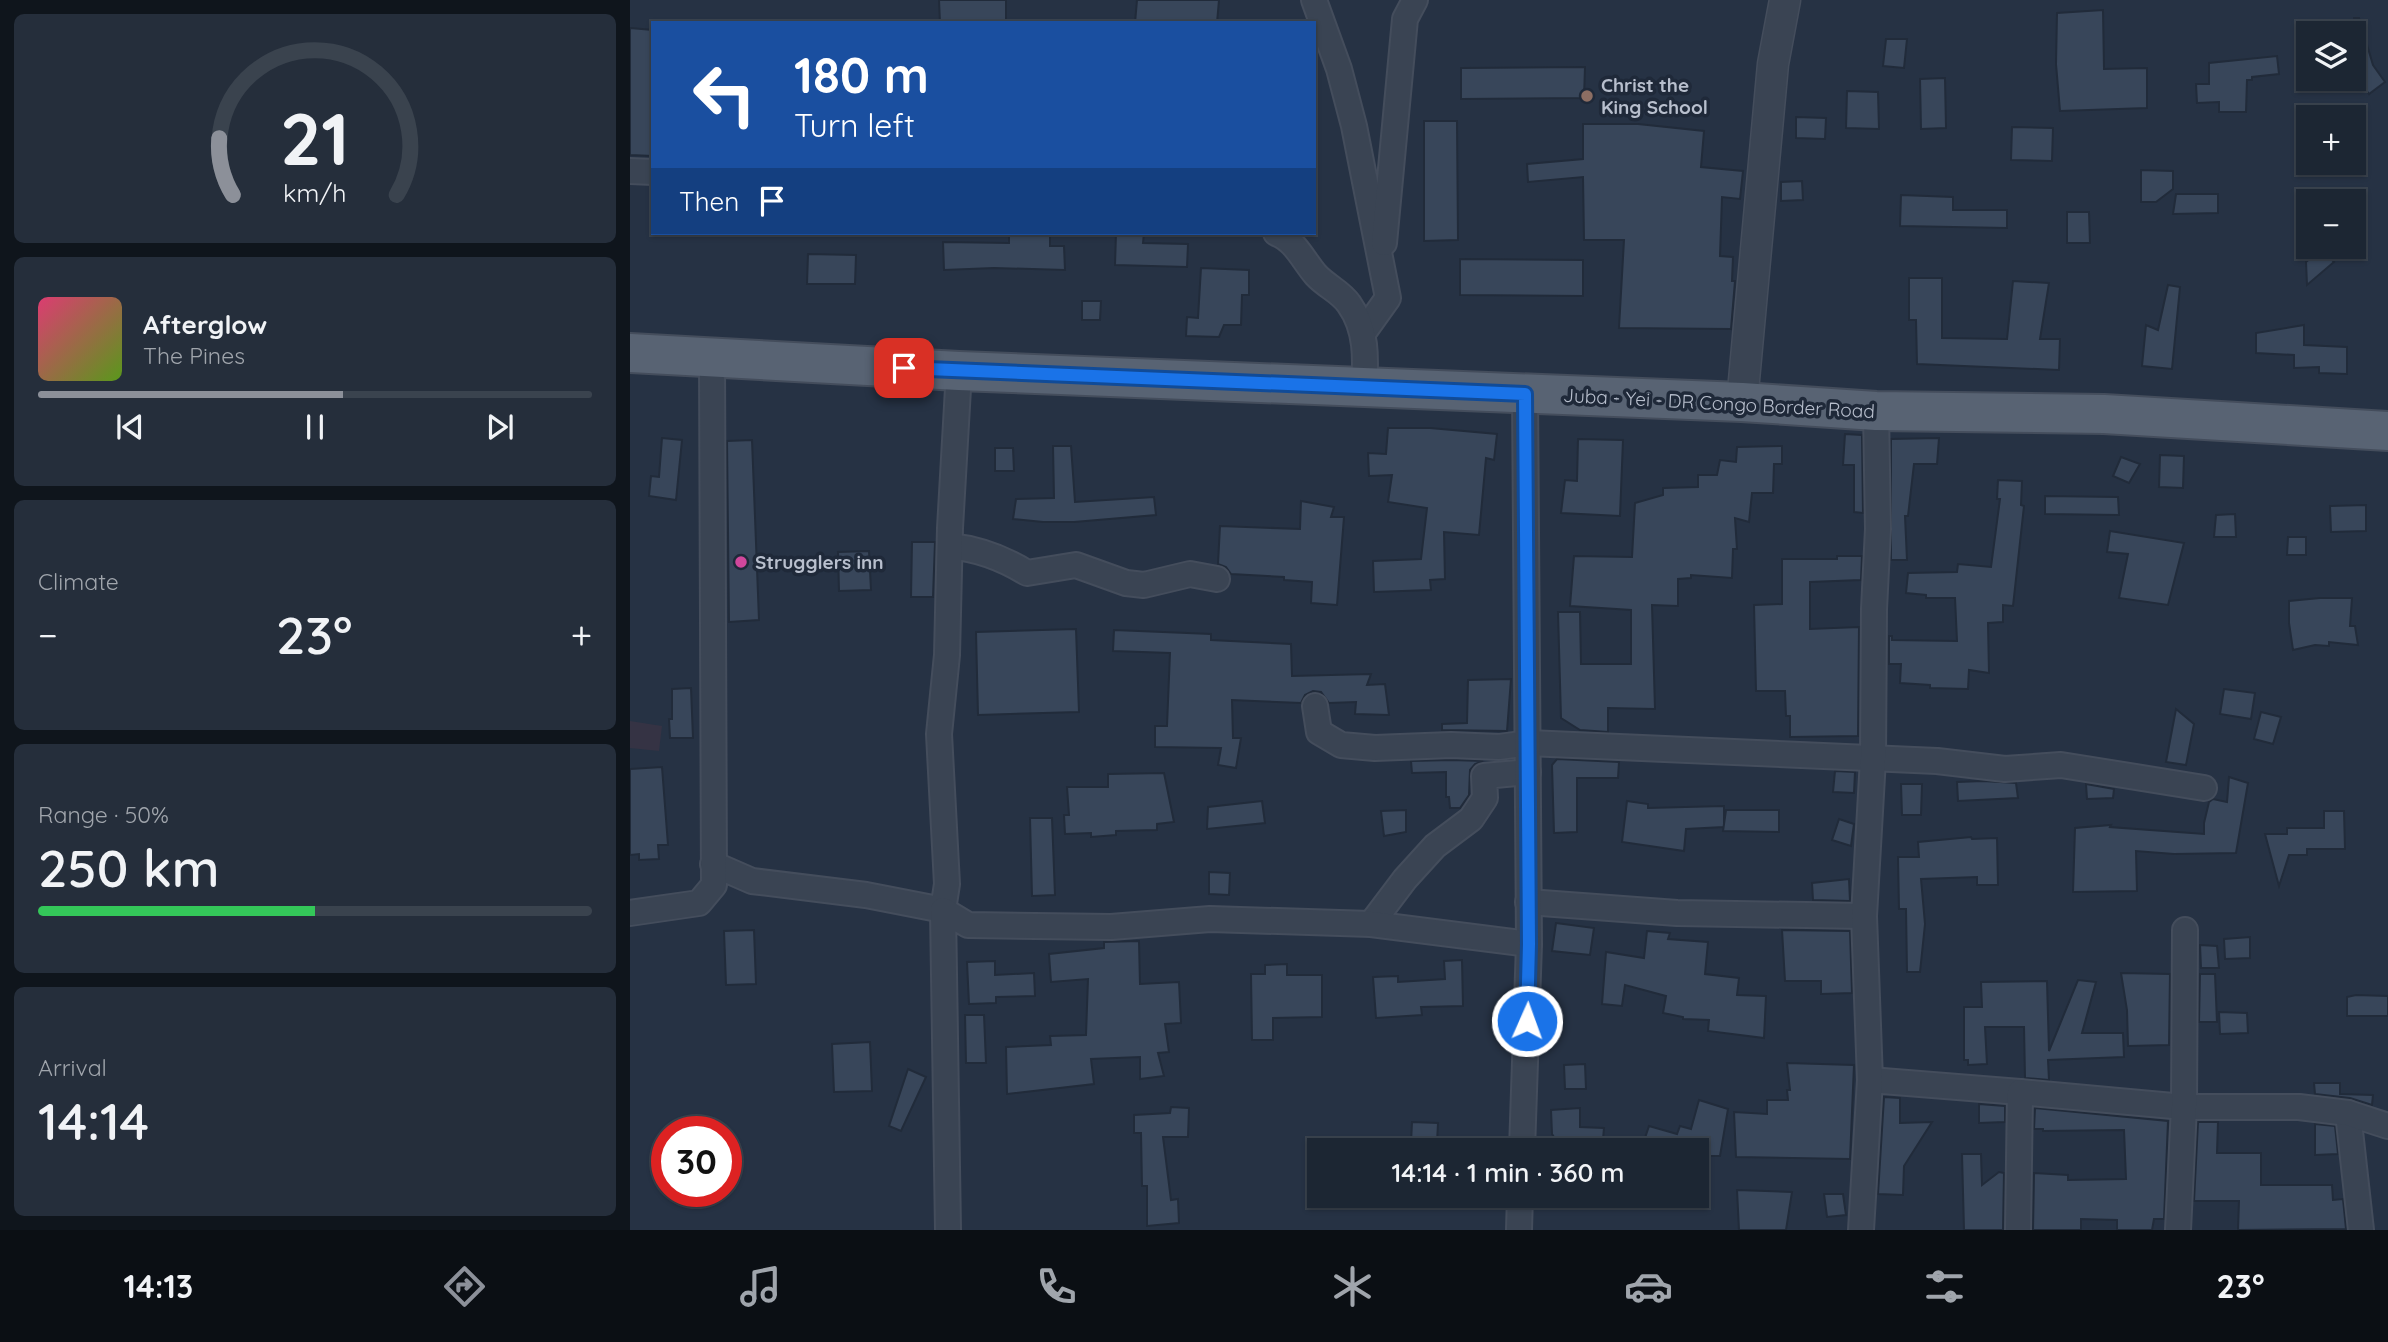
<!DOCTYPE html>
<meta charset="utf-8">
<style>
body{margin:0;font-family:Quicksand,sans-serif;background:#252e3b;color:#f1f3f6;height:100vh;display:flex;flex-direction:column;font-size:26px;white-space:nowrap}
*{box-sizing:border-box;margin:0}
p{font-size:23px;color:#a0a5ac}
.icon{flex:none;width:38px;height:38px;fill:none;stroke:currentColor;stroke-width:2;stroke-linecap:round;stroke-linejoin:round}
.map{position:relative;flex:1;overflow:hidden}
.panel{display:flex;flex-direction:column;gap:14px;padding:14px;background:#0f151c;width:630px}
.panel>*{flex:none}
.banner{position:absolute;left:21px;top:21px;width:665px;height:214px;border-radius:0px;box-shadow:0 2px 5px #0004,0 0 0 2px #3a434e;background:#1a4fa0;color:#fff;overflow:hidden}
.controls{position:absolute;left:1666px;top:21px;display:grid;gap:14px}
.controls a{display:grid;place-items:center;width:70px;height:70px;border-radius:0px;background:#1c2633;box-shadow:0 2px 5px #0004,0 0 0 2px #3a434e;font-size:35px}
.speed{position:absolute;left:21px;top:1116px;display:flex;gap:14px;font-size:35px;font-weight:700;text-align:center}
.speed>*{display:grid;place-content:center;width:91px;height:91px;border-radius:50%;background:#1c2633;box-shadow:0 2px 5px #0004,0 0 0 2px #3a434e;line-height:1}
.speed .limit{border:10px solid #d22;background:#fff;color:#111}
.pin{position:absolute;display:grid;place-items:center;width:60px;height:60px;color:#fff;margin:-30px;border-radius:14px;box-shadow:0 4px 10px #0006}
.me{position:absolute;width:77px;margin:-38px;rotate:2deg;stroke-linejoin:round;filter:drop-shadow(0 0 5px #0008)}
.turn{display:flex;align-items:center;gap:24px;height:147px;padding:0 28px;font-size:32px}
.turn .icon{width:91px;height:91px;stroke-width:2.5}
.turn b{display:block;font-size:49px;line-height:60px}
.then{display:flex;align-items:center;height:66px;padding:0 28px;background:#0003;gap:14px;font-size:26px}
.big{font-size:52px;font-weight:600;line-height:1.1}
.panel .widget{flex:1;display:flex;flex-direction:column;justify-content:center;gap:10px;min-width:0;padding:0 24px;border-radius:10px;background:#252e3b}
.panel .dial{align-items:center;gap:0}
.dial svg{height:182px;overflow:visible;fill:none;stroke:#3a434e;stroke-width:7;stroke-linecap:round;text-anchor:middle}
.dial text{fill:#f1f3f6;stroke:none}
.song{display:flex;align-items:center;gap:21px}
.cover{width:84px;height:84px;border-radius:10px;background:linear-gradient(135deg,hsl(340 70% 55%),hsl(90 70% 35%))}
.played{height:7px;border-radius:4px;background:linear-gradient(90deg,#8c9099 55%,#3a434e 55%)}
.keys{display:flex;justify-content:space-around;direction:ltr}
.heat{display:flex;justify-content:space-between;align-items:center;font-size:38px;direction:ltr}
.charge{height:10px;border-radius:5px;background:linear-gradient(90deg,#34c759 50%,#3a434e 0)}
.trip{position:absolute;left:677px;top:1138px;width:402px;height:70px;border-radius:0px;background:#1c2633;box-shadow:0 2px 5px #0004,0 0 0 2px #3a434e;font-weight:600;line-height:70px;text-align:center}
.menu{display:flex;height:112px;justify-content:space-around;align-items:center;background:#0b0f14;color:#a0a5ac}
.menu .icon{width:49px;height:49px}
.menu .current{color:#8c9099}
.menu b{font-size:32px;color:#f1f3f6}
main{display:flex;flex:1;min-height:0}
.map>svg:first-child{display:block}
.medical{fill:#353344}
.building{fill:#38465a;stroke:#212b3a;stroke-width:2}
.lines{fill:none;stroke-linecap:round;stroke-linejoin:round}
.minor-casing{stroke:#444d5c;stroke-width:28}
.tertiary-casing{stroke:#444d5c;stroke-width:33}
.primary-casing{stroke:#444d5c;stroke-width:42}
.minor{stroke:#3a4453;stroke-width:24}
.tertiary{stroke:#3a4453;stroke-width:30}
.primary{stroke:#586373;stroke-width:38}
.route-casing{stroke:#114b97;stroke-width:18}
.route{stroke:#1a73e8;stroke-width:12}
.education-dot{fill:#8d6e63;stroke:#1f2939;stroke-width:2.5}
.hotel-dot{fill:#d1479c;stroke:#1f2939;stroke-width:2.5}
.labels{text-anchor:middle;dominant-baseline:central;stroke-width:7;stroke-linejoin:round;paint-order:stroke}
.poi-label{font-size:19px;font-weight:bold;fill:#b8bfcd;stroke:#1f2939;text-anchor:start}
.street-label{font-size:19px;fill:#b8bfcd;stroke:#1f2939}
</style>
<main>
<section class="panel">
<div class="widget dial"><svg viewBox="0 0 100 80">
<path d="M14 69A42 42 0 1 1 86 69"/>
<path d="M14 69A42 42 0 0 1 8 44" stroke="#8c9099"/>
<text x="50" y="56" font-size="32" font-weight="700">21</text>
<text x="50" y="72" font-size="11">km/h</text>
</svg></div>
<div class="widget">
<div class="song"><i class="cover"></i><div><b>Afterglow</b><p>The Pines</p></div></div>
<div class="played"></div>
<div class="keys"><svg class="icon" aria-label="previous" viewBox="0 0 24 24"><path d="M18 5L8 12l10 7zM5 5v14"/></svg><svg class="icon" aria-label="pause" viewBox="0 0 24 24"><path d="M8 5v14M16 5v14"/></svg><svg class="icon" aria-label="next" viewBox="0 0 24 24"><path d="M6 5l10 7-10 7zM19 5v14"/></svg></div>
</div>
<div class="widget"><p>Climate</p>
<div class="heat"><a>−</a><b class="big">23°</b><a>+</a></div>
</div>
<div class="widget"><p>Range · 50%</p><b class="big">250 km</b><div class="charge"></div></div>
<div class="widget"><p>Arrival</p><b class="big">14:14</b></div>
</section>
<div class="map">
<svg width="1758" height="1230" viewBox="0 0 1758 1230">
<rect width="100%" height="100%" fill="#263244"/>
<polygon class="medical" points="0,721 32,726 29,751 0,748"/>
<g class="building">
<polygon points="309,0 376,0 376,23 310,23"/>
<polygon points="507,0 589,0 587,23 505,23"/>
<polygon points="1473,10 1474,69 1517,68 1517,108 1430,111 1426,64 1427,13"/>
<polygon points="1724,18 1729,18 1743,65 1755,82 1739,94 1724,73"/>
<polygon points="0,28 23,30 23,156 0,155"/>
<polygon points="1256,39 1277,39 1274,68 1253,66"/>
<polygon points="1647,56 1649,74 1622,77 1622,80 1617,80 1616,112 1589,112 1589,102 1567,103 1566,84 1579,84 1579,63"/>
<polygon points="955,67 954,98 831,99 831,68"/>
<polygon points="1315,78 1316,128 1291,129 1290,79"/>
<polygon points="1217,91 1248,92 1249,129 1216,128"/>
<polygon points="1166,117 1196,118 1195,139 1166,138"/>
<polygon points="794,121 827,121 828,240 794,241"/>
<polygon points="953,124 1008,124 1074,131 1071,167 1113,171 1110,199 1092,197 1090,256 1103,257 1102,281 1105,281 1101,329 989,328 994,240 954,240 953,177 898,182 897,164 953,159"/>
<polygon points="1382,127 1423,128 1422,161 1381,160"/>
<polygon points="1511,170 1543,171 1543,189 1526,202 1511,202"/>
<polygon points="1172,181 1173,200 1151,201 1151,182"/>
<polygon points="1546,194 1588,194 1588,213 1543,214"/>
<polygon points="1271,195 1323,197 1323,210 1377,210 1377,228 1270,226"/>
<polygon points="1437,212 1459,212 1460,243 1437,243"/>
<polygon points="486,233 514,233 513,243 558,244 557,267 485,265"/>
<polygon points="379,236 420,236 420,246 434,246 435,270 364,268 314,270 313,242 379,243"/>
<polygon points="1692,248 1704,262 1677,285 1676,262"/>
<polygon points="178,254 226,255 225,284 177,284"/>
<polygon points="830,259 953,260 953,296 830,295"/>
<polygon points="571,268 619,270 619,295 612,295 611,325 594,325 589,337 556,336 557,317 568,318"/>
<polygon points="1279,278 1312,278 1312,338 1377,339 1383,281 1419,283 1410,339 1430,339 1429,370 1287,364 1286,320 1279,320"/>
<polygon points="1538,285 1550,287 1542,369 1512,366 1516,325 1528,330"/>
<polygon points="452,301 471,301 470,320 452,320"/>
<polygon points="1674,325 1674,345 1717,347 1717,374 1689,373 1689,367 1664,368 1664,355 1626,353 1626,333"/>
<polygon points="758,428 800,428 867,434 864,460 856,458 849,535 814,532 815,579 800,580 801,590 744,592 743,561 791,559 797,508 758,502 762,475 739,476 738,453 756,454"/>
<polygon points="1215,434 1232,435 1233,513 1224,512 1224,465 1213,465"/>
<polygon points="32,438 52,440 46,500 19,496 21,476 29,477"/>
<polygon points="1309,438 1307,464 1284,464 1278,516 1275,516 1277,560 1261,560 1261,439"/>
<polygon points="948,439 993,440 990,516 931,513 935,480 947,481"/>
<polygon points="122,440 129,620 99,622 97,441"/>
<polygon points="423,446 441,446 445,502 524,497 526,515 444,522 413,522 383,519 386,499 424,498"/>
<polygon points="1152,446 1152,464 1144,464 1143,493 1122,493 1119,522 1105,518 1107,549 1103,549 1102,578 1061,575 1061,578 1048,579 1048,606 1022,605 1025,709 978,708 978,732 950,730 931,718 928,612 950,612 951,664 1001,664 1001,610 940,606 944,556 1002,557 1005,503 1033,495 1033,488 1068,487 1068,475 1087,475 1090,460 1106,462 1107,447"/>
<polygon points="365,448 383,448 384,471 365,471"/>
<polygon points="1530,455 1554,456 1553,488 1529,487"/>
<polygon points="1491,457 1510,464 1499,483 1483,476"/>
<polygon points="1368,480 1392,481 1391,505 1394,506 1383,606 1373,605 1373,622 1358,623 1359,673 1339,670 1338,689 1300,688 1300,685 1270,683 1271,664 1259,664 1259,636 1262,636 1262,640 1327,641 1325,598 1296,598 1296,595 1276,593 1278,573 1327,572 1328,564 1361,567 1370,499 1367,499"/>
<polygon points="1415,496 1488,497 1489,515 1415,514"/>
<polygon points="671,501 704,507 701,517 714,517 707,605 681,603 682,582 654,580 654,577 601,574 596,567 588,564 590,526 670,529"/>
<polygon points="1736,505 1736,531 1701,532 1700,506"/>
<polygon points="1605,514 1606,537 1584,537 1586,515"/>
<polygon points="1480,531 1554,543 1538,605 1489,598 1498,554 1477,552"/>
<polygon points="1658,537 1676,537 1676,555 1657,555"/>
<polygon points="282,542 305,542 303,597 281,597"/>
<polygon points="239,551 241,590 209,591 208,552"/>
<polygon points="1207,556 1232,556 1231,580 1180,582 1180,629 1229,627 1228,736 1160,737 1160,716 1156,716 1155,691 1126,691 1124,605 1152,604 1152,559 1207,559"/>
<polygon points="1690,598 1722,598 1720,626 1725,626 1728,645 1699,642 1699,646 1685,645 1663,650 1659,623 1659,601"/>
<polygon points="446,629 449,712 348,715 346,632"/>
<polygon points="484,630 581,634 581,640 661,644 662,676 741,674 737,685 755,684 759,715 725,714 726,702 699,703 691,692 683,691 675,695 671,703 602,700 603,738 611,738 606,768 588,765 591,748 525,747 525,726 537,726 540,653 483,651"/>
<polygon points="881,679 877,731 812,730 812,724 837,723 838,680"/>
<polygon points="61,688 63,738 40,738 39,719 42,719 42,689"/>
<polygon points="1594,689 1625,693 1621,719 1590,714"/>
<polygon points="1546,709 1564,724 1556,765 1536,762"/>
<polygon points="1631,712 1651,717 1643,744 1624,739"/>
<polygon points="927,759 989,762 988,778 947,778 947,832 924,833 922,765"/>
<polygon points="821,760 853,761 845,764 840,770 839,795 830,808 820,808 819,797 816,797 816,772 782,773 781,761"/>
<polygon points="32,767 38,845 28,845 29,859 9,860 9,854 0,855 0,769"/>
<polygon points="1205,771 1225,772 1224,793 1203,792"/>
<polygon points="534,773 544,822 527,824 527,830 486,831 486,835 461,837 461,833 435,834 434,815 439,815 437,787 478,787 478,774"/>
<polygon points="1599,777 1618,783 1606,853 1544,854 1506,851 1507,891 1443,892 1445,828 1481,825 1480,827 1574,834 1574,823 1579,802 1583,799 1597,802"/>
<polygon points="1353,781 1386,783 1388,798 1328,801 1327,782"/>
<polygon points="1271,784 1292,784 1291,815 1272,815"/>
<polygon points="1456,784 1484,789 1483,798 1457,799"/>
<polygon points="632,801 635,823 577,829 578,807"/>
<polygon points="997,801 1018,804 1018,808 1094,806 1094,827 1056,829 1054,851 992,842"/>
<polygon points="776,810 776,832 754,836 751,811"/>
<polygon points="1096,810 1149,810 1149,832 1093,831"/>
<polygon points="1694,811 1714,811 1715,849 1677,849 1677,855 1659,855 1649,886 1635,834 1657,834 1657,828 1694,828"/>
<polygon points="400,818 422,818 425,895 402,896"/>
<polygon points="1209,819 1224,824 1221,846 1202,840"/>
<polygon points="1341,837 1342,839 1367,838 1368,885 1347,885 1347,877 1291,879 1295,924 1290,972 1277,972 1276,909 1269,909 1268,857 1289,857 1288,842"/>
<polygon points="579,872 600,873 599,895 579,894"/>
<polygon points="1219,879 1220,901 1183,900 1182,883"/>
<polygon points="926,923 964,928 960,955 922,951"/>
<polygon points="124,930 126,984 96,985 94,931"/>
<polygon points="1152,930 1220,931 1222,993 1191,994 1191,981 1155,981"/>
<polygon points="1017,931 1040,933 1038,939 1078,942 1075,974 1109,978 1107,995 1136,996 1134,1038 1078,1031 1079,1020 1053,1019 1053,1017 1033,1013 1036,996 995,985 992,1006 972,1004 976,952 1014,958"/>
<polygon points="1620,937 1620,958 1595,959 1594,939"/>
<polygon points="509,941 510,984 549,982 551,1023 535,1024 539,1052 528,1053 534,1076 510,1079 510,1057 461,1059 464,1084 377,1094 376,1047 421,1045 420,1036 456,1035 458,979 421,982 419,954 474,948 474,942"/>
<polygon points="1570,945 1587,946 1589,968 1571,968"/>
<polygon points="832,960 833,1006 791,1007 792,1015 746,1018 743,977 768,976 768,982 815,979 814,961"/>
<polygon points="365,961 365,975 404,973 405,996 366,997 366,1003 339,1004 337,962"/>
<polygon points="657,964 657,975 692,975 692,1017 643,1018 643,1040 622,1040 621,974 635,974 635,965"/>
<polygon points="1491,973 1540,974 1539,1045 1498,1046 1497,1010"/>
<polygon points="1570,974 1585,974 1587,1022 1569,1022"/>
<polygon points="1448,980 1466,982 1452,1033 1493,1033 1494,1057 1418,1060 1419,1080 1395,1078 1394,1027 1355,1027 1357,1064 1338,1065 1338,1060 1334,1060 1334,1007 1352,1007 1351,982 1417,981 1419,1051"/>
<polygon points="1726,995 1758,996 1758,1016 1717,1016 1717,997"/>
<polygon points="1589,1012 1617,1013 1618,1033 1590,1034"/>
<polygon points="335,1015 354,1015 356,1063 336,1063"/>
<polygon points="240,1042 242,1091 204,1092 202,1044"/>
<polygon points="1157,1063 1224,1065 1220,1159 1106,1157 1104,1112 1137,1114 1137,1100 1158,1100 1157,1090 1160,1090"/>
<polygon points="955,1064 956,1089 935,1089 934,1065"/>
<polygon points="278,1069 296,1077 271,1131 259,1126"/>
<polygon points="1684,1083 1710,1083 1710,1094 1743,1095 1742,1105 1720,1098 1685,1094"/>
<polygon points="1254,1097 1270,1098 1270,1123 1302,1122 1274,1166 1273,1195 1248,1194"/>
<polygon points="1069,1100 1098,1109 1090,1156 1068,1156 1068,1150 1011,1150 1019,1126 1047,1134 1050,1126 1061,1129"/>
<polygon points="1349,1104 1375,1106 1375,1122 1349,1123"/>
<polygon points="541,1107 559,1108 558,1137 533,1137 541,1200 548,1199 549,1223 517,1226 517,1186 512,1186 511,1133 504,1133 504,1115 540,1113"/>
<polygon points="950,1108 950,1127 974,1128 972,1150 915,1150 924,1137 922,1134 921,1110"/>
<polygon points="1405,1108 1538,1121 1534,1219 1524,1219 1522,1230 1487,1230 1487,1220 1451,1219 1451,1230 1403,1230 1404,1173 1438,1175 1438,1180 1496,1179 1494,1130 1413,1131 1413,1129 1404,1129"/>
<polygon points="782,1122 808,1123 807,1143 781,1143"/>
<polygon points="1568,1122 1588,1122 1587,1153 1631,1153 1631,1185 1702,1185 1703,1200 1713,1199 1716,1229 1608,1230 1609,1201 1564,1201"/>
<polygon points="1685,1124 1705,1126 1708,1154 1685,1155"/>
<polygon points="1332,1154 1351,1154 1352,1185 1369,1172 1374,1173 1373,1230 1334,1230"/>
<polygon points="1107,1190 1162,1192 1156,1230 1109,1230"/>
<polygon points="1194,1194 1213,1194 1216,1215 1197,1217"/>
</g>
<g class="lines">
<defs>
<g id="minor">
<polyline points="684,0 709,69 724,126 758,298 733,333"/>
<polyline points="0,171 23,172"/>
<path d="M646 233C665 240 673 260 686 275 696 286 711 292 719 304 737 329 736 359 734 388"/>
<polyline points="754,243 775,19 785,0"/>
<path d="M320 546C349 549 373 558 397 573L446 565 496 583 514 585 560 574 587 579"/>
<polyline points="685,706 689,732 711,745 745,748 821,745 869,747 898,743 1307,761 1375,769 1431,765 1574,788"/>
<polyline points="83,864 122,881 236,895 313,910 317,884 309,734 317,655 320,528 329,371"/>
<polyline points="898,902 1047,913 1234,916"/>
<polyline points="0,913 69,903 84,885 82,359"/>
<polyline points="741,924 775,879 805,846 841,819 855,798 854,776 898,772"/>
<polyline points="1240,1080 1390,1092"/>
<polyline points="1718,1113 1731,1230"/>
<polyline points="892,1150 899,944 895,394"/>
<polyline points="318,1230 313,910 338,925 481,927 580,919 741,924 899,944"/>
<polyline points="889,1230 890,1195"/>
<polyline points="1231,1230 1240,1080 1234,916 1243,759 1244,609 1248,529 1246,411"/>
<polyline points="1388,1230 1390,1092 1554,1107 1669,1107 1718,1113 1758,1126"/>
<polyline points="1548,1230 1554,1107 1555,930"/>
</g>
<polyline id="tertiary" points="1112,402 1143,64 1155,0"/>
<polyline id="primary" points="0,353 329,371 1112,402 1246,411 1474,414 1758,431"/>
</defs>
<use href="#minor" class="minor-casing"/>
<use href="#tertiary" class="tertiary-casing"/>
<use href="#primary" class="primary-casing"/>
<use href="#minor" class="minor"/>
<use href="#tertiary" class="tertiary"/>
<use href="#primary" class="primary"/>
</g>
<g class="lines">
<defs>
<polyline id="route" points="274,368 895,394 899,944 897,1021"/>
</defs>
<use href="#route" class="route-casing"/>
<use href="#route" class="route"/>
</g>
<circle class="education-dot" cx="957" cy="96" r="7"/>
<circle class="hotel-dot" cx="111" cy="562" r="7"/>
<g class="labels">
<g class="poi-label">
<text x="971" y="85">Christ the<tspan x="971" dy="22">King School</tspan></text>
<text x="125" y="562">Strugglers inn</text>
</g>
<g class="street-label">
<text transform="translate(1089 403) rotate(3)">Juba - Yei - DR Congo Border Road</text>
</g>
</g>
</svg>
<div class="controls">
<a><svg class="icon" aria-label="layers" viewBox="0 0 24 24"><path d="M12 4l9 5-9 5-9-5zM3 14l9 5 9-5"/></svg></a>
<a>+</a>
<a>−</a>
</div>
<div class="speed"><div class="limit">30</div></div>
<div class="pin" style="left:274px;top:368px;background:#d93025"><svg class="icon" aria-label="arrive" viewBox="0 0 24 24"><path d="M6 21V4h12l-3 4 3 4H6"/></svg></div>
<svg class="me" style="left:897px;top:1021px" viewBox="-20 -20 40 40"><circle r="17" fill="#1a73e8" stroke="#fff" stroke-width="3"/><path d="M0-11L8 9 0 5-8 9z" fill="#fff"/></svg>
<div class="trip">14:14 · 1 min · 360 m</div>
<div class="banner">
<div class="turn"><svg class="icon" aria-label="left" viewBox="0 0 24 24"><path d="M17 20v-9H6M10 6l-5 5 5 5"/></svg><div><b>180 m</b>Turn left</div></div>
<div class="then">Then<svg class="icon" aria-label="arrive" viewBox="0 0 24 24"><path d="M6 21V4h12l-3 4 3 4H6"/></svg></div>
</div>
</div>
</main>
<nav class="menu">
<b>14:13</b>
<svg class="icon current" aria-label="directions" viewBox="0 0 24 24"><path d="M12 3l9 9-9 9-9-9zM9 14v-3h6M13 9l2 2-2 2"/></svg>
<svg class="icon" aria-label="music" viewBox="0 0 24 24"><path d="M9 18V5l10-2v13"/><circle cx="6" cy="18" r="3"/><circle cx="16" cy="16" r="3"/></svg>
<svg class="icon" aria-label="phone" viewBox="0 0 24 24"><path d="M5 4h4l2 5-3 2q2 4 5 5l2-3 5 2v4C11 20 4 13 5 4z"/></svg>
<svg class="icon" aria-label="climate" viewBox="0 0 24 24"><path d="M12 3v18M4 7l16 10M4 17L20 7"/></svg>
<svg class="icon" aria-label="car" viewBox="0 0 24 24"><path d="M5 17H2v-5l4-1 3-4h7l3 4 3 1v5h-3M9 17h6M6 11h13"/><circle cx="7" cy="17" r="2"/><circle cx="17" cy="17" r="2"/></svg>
<svg class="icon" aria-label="filters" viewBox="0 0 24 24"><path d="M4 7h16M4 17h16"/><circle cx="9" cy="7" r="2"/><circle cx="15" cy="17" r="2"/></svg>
<b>23°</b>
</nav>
